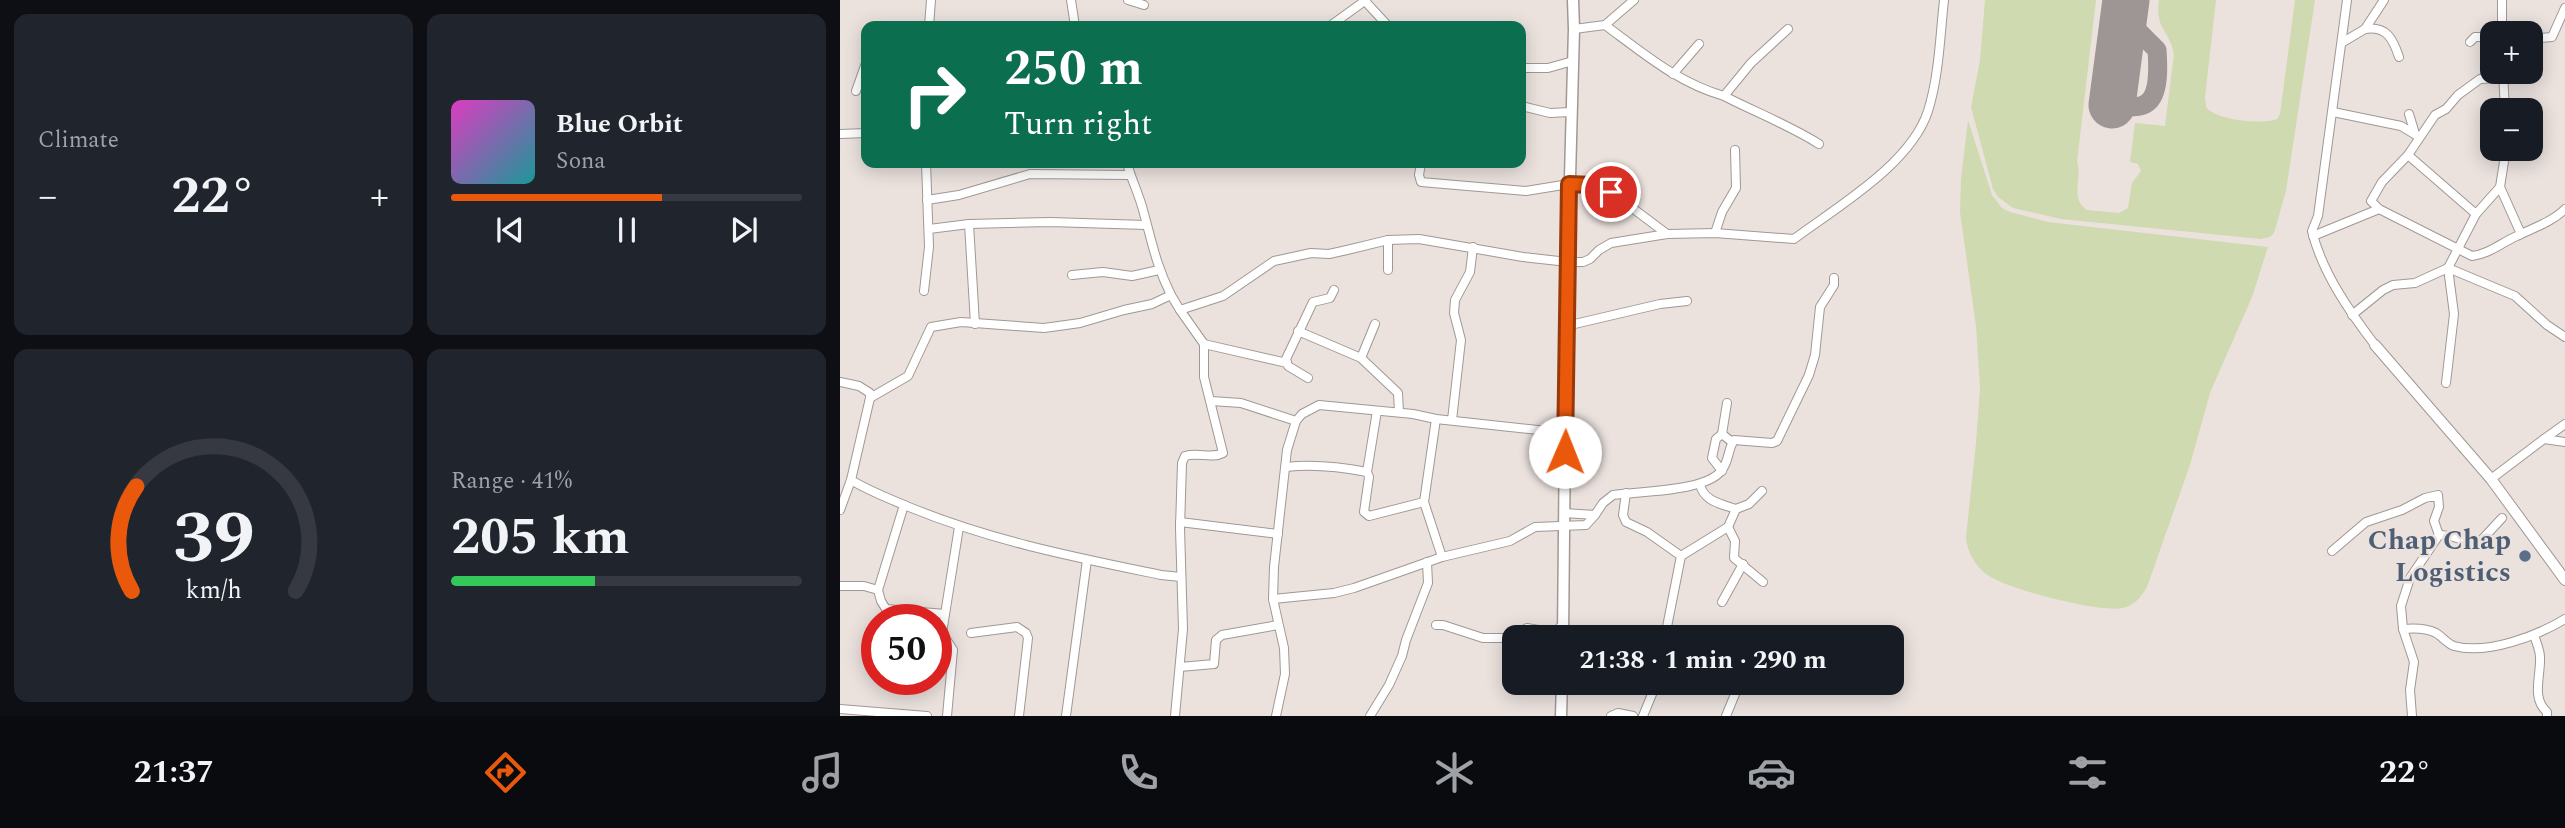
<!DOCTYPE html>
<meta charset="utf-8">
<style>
body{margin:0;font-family:Spectral,serif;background:#20242c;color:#f1f3f6;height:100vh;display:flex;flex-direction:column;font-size:26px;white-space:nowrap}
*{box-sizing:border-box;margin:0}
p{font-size:23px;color:#9ea1a6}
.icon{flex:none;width:38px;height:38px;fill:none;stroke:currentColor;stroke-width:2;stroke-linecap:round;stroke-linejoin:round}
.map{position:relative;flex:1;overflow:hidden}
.drawer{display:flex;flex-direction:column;gap:14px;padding:14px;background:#0d0f14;width:840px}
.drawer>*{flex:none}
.banner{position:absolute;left:21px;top:21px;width:665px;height:147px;border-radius:14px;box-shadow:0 4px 18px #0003;background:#0b6e4f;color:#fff;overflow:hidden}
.fabs{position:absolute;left:1640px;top:21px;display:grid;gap:14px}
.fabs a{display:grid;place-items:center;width:63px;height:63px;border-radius:14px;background:#171b24;box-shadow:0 4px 18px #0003;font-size:35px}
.speed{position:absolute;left:21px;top:604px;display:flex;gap:14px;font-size:35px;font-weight:700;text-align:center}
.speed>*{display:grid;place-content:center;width:91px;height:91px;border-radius:50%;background:#171b24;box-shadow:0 4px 18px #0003;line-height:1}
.speed .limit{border:10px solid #d22;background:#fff;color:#111}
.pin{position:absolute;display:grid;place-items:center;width:60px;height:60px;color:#fff;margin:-30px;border:4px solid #fff;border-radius:50%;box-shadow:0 2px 7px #0007}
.me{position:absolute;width:77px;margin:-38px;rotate:1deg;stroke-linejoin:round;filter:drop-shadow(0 0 5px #0008)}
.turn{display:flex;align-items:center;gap:24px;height:147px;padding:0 28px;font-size:32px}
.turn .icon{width:91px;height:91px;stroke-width:2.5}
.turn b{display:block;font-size:49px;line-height:60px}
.big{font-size:52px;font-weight:700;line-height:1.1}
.drawer .card{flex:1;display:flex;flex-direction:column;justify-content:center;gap:10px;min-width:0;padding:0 24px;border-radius:14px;background:#20242c}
.drawer .dial{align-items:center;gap:0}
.dial svg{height:182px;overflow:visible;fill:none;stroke:#363941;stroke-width:7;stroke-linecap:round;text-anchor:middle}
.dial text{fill:#f1f3f6;stroke:none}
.song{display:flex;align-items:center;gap:21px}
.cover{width:84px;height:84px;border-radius:10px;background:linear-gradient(135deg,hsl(310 70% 55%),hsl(180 70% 35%))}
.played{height:7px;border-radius:4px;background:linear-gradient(90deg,#ea580c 60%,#363941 60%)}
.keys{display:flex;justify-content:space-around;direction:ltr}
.heat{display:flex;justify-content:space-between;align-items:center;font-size:38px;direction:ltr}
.charge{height:10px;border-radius:5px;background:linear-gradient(90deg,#34c759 41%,#363941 0)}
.drawer .tiles{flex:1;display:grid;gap:14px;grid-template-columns:repeat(2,1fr)}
.trip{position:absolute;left:662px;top:625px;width:402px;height:70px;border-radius:14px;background:#171b24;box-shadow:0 4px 18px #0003;font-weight:700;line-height:70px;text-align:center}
.tab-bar{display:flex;height:112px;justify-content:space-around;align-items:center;background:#090b0e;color:#9ea1a6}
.tab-bar .icon{width:49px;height:49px}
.tab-bar .current{color:#ea580c}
.tab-bar b{font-size:32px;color:#f1f3f6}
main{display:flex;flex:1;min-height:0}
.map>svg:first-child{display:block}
.green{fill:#cfdab0}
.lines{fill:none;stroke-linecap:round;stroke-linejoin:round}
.taxiway{stroke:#9e9694;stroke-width:19}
.runway{stroke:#9e9694;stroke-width:47}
.minor-casing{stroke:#a09894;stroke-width:10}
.tertiary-casing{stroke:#a09894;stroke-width:12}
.secondary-casing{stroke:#a09894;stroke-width:13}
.minor{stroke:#fff;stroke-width:8}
.tertiary{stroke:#fff;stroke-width:10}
.secondary{stroke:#fff;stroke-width:10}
.route-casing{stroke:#983908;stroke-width:18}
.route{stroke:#ea580c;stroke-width:12}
.service-dot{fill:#5c6f8a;stroke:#ebe2de;stroke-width:2.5}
.labels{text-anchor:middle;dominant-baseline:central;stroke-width:5;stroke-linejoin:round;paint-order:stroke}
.service-label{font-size:28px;font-weight:bold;fill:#4e5e75;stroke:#ebe2de;text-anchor:end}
</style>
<main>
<section class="drawer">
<div class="tiles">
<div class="card"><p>Climate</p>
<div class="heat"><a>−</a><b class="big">22°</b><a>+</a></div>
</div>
<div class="card">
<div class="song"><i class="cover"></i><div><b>Blue Orbit</b><p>Sona</p></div></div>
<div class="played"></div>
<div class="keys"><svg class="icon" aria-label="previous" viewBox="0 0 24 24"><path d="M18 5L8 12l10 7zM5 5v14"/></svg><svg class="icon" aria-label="pause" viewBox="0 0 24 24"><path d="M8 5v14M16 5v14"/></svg><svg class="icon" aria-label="next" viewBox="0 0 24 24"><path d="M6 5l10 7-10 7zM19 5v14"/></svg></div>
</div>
<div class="card dial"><svg viewBox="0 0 100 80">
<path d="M14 69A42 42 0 1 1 86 69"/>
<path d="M14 69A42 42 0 0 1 16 23" stroke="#ea580c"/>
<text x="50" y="56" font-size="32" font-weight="700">39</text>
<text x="50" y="72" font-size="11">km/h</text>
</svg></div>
<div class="card"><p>Range · 41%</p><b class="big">205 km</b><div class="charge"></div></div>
</div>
</section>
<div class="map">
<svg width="1725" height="716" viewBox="0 0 1725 716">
<rect width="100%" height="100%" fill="#ebe2de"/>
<g class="green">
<path d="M1145 0H1256L1237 162C1243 178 1229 198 1247 210L1279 213 1288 208 1292 183 1301 171 1298 164 1290 162 1295 123 1325 126 1334 54C1329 29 1315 30 1319 0H1376L1365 97 1366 107C1375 120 1422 125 1437 119L1440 114 1455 0H1475L1446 191 1434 233 1430 237 1421 239 1221 219 1173 208 1158 197 1153 189 1131 107 1140 60Z"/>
<path d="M1128 120 1152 195 1162 208 1170 212 1208 222 1428 247 1412 297 1370 393 1350 465 1307 587C1301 597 1295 605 1283 608 1260 613 1165 589 1146 574 1135 565 1127 552 1126 537L1136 443 1140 388 1136 326 1120 212 1121 179Z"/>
</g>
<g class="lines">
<path class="taxiway" d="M1279 56C1273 66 1262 72 1263 84 1264 102 1293 113 1307 103 1320 94 1318 64 1317 50L1284 17"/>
<polyline class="runway" points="1272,105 1286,0"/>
<defs>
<g id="minor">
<polyline points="231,0 235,26"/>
<polyline points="288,0 304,5"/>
<path d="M1507 0 1478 216 1472 231C1482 272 1509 311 1535 345"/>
<polyline points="1662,0 1662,33"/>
<polyline points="525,1 548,26"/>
<path d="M765 25C803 53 838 83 884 96"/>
<polyline points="89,26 91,0"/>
<polyline points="490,26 526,0"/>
<polyline points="734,29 765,25 794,0"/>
<path d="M948 29 911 63 884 96C915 112 949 125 979 144"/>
<path d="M1525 29C1547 26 1553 39 1559 57"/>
<polyline points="1690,39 1712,37 1725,8"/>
<polyline points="1503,42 1525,29 1544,0"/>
<polyline points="1630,42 1635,37 1652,37"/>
<polyline points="681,68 708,68 733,61"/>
<polyline points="1663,72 1665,110"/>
<polyline points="833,74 859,44"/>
<path d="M1662 78 1640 79 1618 95 1606 109 1595 115 1568 155 1542 182 1531 201 1539 209 1632 256C1649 254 1661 243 1677 236 1693 228 1712 222 1725 209"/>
<polyline points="16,91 26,63"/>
<polyline points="681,106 710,113 731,112"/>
<polyline points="1493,112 1561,126 1576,135"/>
<polyline points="1569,114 1575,134"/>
<polyline points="0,134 26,133"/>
<polyline points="1568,155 1636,214"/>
<path d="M287 163C291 179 299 194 303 210 312 242 316 265 331 295"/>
<polyline points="581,163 579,175 581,182 686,191 729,184 753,185 771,192 827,234"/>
<polyline points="1660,187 1681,234"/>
<polyline points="87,200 119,195 190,174 290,175"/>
<polyline points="89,229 129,224"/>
<polyline points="875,233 882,212 896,188 895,150"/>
<polyline points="1473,236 1539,209"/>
<polyline points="1608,268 1675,296 1707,325 1725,337"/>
<polyline points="548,270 548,240"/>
<polyline points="232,275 263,272 292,276 319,270"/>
<polyline points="84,291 89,247 86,163"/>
<polyline points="1512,315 1543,290 1553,285 1575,283 1608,268"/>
<polyline points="135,324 129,224 210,222 306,225"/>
<polyline points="726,326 820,304 847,301"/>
<polyline points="458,331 521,358 558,393 559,412"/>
<polyline points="364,344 447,363"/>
<polyline points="521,358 535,324"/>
<polyline points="468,378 448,366 446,359 473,302 490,298 494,290"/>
<polyline points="0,382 19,386 30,393 30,398 11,480 0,510"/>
<polyline points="1606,383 1614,314 1608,268 1636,214 1660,187 1666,149"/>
<path d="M30 398 68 376 91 327 121 322 204 328 240 323 284 310 312 304 331 295 340 310 383 296 434 261 471 253 489 254 507 250 548 240 579 239 683 257 728 262H743L750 259 759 250 771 243 827 234 875 233 954 239C997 207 1071 164 1088 111 1099 76 1100 37 1104 0"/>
<polyline points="371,401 401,403 456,421"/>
<polyline points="887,403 882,434 892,442"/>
<polyline points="612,420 621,340 614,313 615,300 630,272 633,247"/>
<polyline points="882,434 876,439 872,458 882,471"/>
<polyline points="1704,439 1725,424"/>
<path d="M446 467C472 464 501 467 527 472L529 477 524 512 529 516 584 502 602 557"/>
<polyline points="527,472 537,411"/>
<polyline points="1651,479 1704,439 1725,442"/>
<path d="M11 480C29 491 50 499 69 507 152 541 234 557 321 575L341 577"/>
<path d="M860 484C863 501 881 504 896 509"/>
<polyline points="786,493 783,515 786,522 807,532 841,556 825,637"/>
<polyline points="584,502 596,419"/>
<path d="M724 513 755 515 763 503 773 495C800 491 866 492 882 470 889 461 888 449 894 440L932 443 937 441 969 375 975 355 980 307 994 285V278"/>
<polyline points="340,522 438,534"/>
<polyline points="888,527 895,541 894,558 923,582"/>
<polyline points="1492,551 1526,522 1562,510 1585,498 1598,495 1599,507 1594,521 1599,535"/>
<polyline points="841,556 888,527 896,509 909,504 922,491"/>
<polyline points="0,586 24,586 38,590 64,505"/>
<polyline points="38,590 41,601 46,609 105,614"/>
<polyline points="433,599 494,593 514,588 602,557 670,541 695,527 746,525 755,515"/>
<polyline points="882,602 903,564"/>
<polyline points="596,625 603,625 643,638 671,638 687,628 704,631 708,637"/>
<path d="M1563 629C1574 628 1586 628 1596 633 1603 637 1606 643 1614 646 1647 655 1697 636 1725 619"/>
<polyline points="131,633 177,627 186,633 188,638 179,716"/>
<path d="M1694 635C1696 642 1700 650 1700 657 1701 676 1691 698 1707 712V716"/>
<polyline points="717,637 720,627 723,624"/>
<polyline points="340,667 374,664 376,640 382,635 438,625"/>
<polyline points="0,709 87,716"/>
<polyline points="107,716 113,650 102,633 119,527"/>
<polyline points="226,716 247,560"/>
<path d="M335 716 343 629 340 528 342 463 345 456C358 452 372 459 383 453L364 377V344L340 310"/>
<polyline points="436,716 445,674 444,648 433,599 434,567 447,450 456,421 462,414 479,405 573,414 596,419 726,433"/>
<polyline points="530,716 549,685 562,656 566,640 588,583 587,562"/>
<polyline points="771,716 778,713 793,716"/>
<polyline points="803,716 817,682"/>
<polyline points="886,716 900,682"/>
<polyline points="1572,716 1570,690 1574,662 1563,629 1561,606 1570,578 1599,535 1611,536 1637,545 1662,518"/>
</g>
<polyline id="tertiary" points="1535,345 1651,479 1725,580"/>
<g id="secondary">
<polyline points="723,637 726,326 734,29 733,0"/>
<polyline points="721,716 722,682"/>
</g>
</defs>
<use href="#minor" class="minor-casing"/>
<use href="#tertiary" class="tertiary-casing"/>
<use href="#secondary" class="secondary-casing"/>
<use href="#minor" class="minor"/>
<use href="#tertiary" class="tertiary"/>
<use href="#secondary" class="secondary"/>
</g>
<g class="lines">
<defs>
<polyline id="route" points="725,452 729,184 753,185 771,192"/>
</defs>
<use href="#route" class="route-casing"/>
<use href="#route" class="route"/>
</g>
<circle class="service-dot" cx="1685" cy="556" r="7"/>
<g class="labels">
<g class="service-label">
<text x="1671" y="540">Chap Chap<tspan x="1671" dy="32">Logistics</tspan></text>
</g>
</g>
</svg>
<div class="fabs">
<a>+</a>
<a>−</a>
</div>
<div class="speed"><div class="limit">50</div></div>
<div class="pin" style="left:771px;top:192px;background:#d93025"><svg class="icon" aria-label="arrive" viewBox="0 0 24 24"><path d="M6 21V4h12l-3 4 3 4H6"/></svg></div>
<svg class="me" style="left:725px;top:452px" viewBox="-20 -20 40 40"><circle r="19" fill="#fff"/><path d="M0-13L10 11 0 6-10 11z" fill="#ea580c"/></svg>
<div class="trip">21:38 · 1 min · 290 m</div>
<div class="banner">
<div class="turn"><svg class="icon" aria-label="right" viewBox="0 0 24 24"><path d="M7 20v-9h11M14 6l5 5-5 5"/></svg><div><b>250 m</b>Turn right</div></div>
</div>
</div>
</main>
<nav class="tab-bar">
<b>21:37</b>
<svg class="icon current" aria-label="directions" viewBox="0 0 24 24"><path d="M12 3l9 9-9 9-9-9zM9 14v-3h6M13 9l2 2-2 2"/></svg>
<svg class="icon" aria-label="music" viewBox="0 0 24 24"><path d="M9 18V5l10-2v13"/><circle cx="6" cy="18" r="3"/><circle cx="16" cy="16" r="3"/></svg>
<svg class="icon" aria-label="phone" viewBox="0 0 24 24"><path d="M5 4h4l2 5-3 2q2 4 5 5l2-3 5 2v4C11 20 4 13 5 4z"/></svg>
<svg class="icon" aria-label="climate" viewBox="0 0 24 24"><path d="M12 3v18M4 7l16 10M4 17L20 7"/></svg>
<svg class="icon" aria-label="car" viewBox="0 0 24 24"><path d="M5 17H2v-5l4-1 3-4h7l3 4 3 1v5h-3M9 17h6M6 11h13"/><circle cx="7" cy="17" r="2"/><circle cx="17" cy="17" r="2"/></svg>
<svg class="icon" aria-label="filters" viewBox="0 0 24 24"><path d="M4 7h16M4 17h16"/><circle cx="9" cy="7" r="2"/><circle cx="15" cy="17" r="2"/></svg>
<b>22°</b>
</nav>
